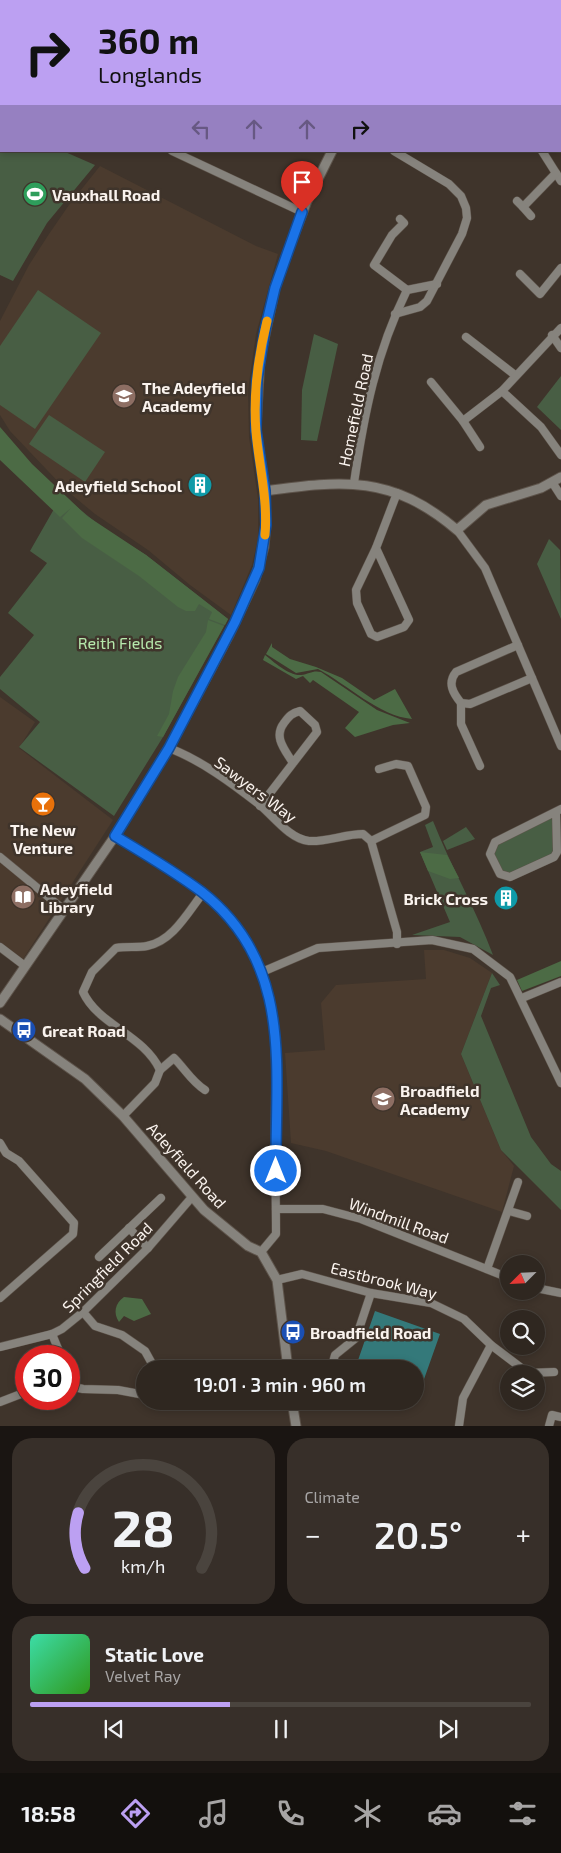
<!DOCTYPE html>
<meta charset="utf-8">
<style>
body{margin:0;font-family:"Exo 2",sans-serif;background:#372f29;color:#f1f3f6;height:100vh;display:flex;flex-direction:column;font-size:19px;white-space:nowrap}
*{box-sizing:border-box;margin:0}
p{font-size:16px;color:#a7a5a5}
.icon{flex:none;width:28px;height:28px;fill:none;stroke:currentColor;stroke-width:2;stroke-linecap:round;stroke-linejoin:round}
.map{position:relative;height:1426px;overflow:hidden}
.details{display:flex;flex-direction:column;gap:12px;padding:12px;background:#1a1512;flex:1}
.details>*{flex:none}
.top-card{position:absolute;left:0px;top:0px;width:561px;height:152px;box-shadow:0 2px 8px #0003,0 0 0 1px #4a443e;background:#bca0f2;color:#111;overflow:hidden}
.needle{width:32px;rotate:246deg}
.tools{position:absolute;left:500px;top:1255px;display:grid;gap:10px}
.tools a{display:grid;place-items:center;width:45px;height:45px;border-radius:50%;background:#2f2720;box-shadow:0 2px 8px #0003,0 0 0 1px #4a443e;font-size:25px}
.speed{position:absolute;left:15px;top:1345px;display:flex;gap:10px;font-size:25px;font-weight:700;text-align:center}
.speed>*{display:grid;place-content:center;width:65px;height:65px;border-radius:50%;background:#2f2720;box-shadow:0 2px 8px #0003,0 0 0 1px #4a443e;line-height:1}
.speed .limit{border:8px solid #d22;background:#fff;color:#111}
.pin{position:absolute;display:grid;place-items:center;width:42px;height:42px;color:#fff;margin:-51px -21px;border-radius:50% 50% 50% 0;rotate:-45deg;box-shadow:0 0 5px #0007}
.pin .icon{rotate:45deg}
.me{position:absolute;width:55px;margin:-28px;rotate:0deg;stroke-linejoin:round;filter:drop-shadow(0 0 4px #0008)}
.turn{display:flex;align-items:center;gap:18px;height:105px;padding:0 15px;font-size:22px}
.turn .icon{width:65px;height:65px;stroke-width:2.5}
.turn b{display:block;font-size:35px;line-height:42px}
.lanes{display:flex;align-items:center;height:48px;padding:0 15px;background:#0003;justify-content:center;gap:25px;direction:ltr}
.lanes .off{opacity:.35}
.big{font-size:38px;font-weight:600;line-height:1.1}
.details .card{flex:1;display:flex;flex-direction:column;justify-content:center;gap:8px;min-width:0;padding:0 18px;border-radius:20px;background:#372f29}
.details .dial{align-items:center;gap:0}
.dial svg{height:130px;overflow:visible;fill:none;stroke:#4a443e;stroke-width:7;stroke-linecap:round;text-anchor:middle}
.dial text{fill:#f1f3f6;stroke:none}
.song{display:flex;align-items:center;gap:15px}
.cover{width:60px;height:60px;border-radius:8px;background:linear-gradient(135deg,hsl(160 70% 55%),hsl(110 70% 35%))}
.played{height:5px;border-radius:2px;background:linear-gradient(90deg,#bca0f2 40%,#4a443e 40%)}
.keys{display:flex;justify-content:space-around;direction:ltr}
.heat{display:flex;justify-content:space-between;align-items:center;font-size:28px;direction:ltr}
.details .tiles{flex:1;display:grid;gap:12px;grid-template-columns:1fr 1fr}
.card:last-child{grid-column:span 2}
.trip{position:absolute;left:136px;top:1360px;width:288px;height:50px;border-radius:25px;background:#2f2720;box-shadow:0 2px 8px #0003,0 0 0 1px #4a443e;font-weight:600;line-height:50px;text-align:center}
.tabs{display:flex;height:80px;justify-content:space-around;align-items:center;background:#13100d;color:#a7a5a5}
.tabs .icon{width:35px;height:35px}
.tabs .on{color:#bca0f2}
.tabs b{font-size:22px;color:#f1f3f6}
.map>svg:first-child{display:block}
.built{fill:#4b3b2e}
.green{fill:#485e44}
.forest{fill:#4c6b45}
.water{fill:#34797a}
.lines{fill:none;stroke-linecap:round;stroke-linejoin:round}
.minor-casing{stroke:#5d534a;stroke-width:9}
.tertiary-casing{stroke:#5d534a;stroke-width:11}
.primary-casing{stroke:#5d534a;stroke-width:13}
.minor{stroke:#86837d;stroke-width:8}
.tertiary{stroke:#86837d;stroke-width:9}
.primary{stroke:#d5cfc2;stroke-width:11}
.route-casing{stroke:#114b97;stroke-width:12}
.route{stroke:#1a73e8;stroke-width:9}
.slow{stroke:#f59e0b;stroke-width:9}
.labels{text-anchor:middle;dominant-baseline:central;stroke-width:5;stroke-linejoin:round;paint-order:stroke}
.poi-label{font-size:16px;font-weight:bold;fill:#faf3ee;stroke:#3f342b;text-anchor:start}
.street-label{font-size:16px;fill:#faf3ee;stroke:#3f342b}
.park-label{font-size:16px;fill:#b6e9ac;stroke:#3f342b}
</style>
<div class="map">
<svg width="561" height="1426" viewBox="0 0 561 1426">
<rect width="100%" height="100%" fill="#3f342b"/>
<g class="built">
<polygon points="100,166 256,246 278,254 256,334 248,390 249,437 258,499 258,539 252,565 231,615 190,585 148,550 95,514 66,490 10,431 0,415 0,321 29,265 49,234 69,205"/>
<polygon points="0,697 35,722 19,748 113,820 23,959 0,942"/>
<polygon points="424,950 444,950 470,958 492,973 461,1054 501,1150 514,1166 502,1212 326,1151 291,1143 285,1053 325,1050 321,1003 336,985 426,979"/>
</g>
<g class="green">
<polygon points="0,124 1,151 63,151 95,165 47,223 13,281 0,275"/>
<polygon points="38,290 101,333 35,429 0,405 0,346"/>
<polygon points="314,334 338,344 317,441 301,440 302,390"/>
<polygon points="561,376 561,430 537,407"/>
<polygon points="49,415 105,452 85,482 29,444"/>
<polygon points="62,495 104,529 146,555 228,619 163,737 114,816 19,747 40,722 0,689 0,677 34,635 8,613 47,563 30,551"/>
<polygon points="549,539 560,550 561,619 537,564"/>
<polygon points="548,817 553,820 553,851 551,854 510,874 503,872 494,854 494,849 498,845"/>
<path d="M433 821C451 867 476 909 493 955L460 937 412 935 450 922 420 852 433 847 425 825Z"/>
<polygon points="466,827 475,839 447,850 443,841"/>
<polygon points="492,973 500,985 491,988 481,1016 531,1137 551,1164 561,1171 561,1210 501,1150 461,1054"/>
</g>
<g class="forest">
<polygon points="0,427 32,464 87,516 146,555 228,619 225,625 209,619 212,612 199,604 195,611 186,611 178,607 139,576 82,538 62,518 71,508 60,517 0,460"/>
<polygon points="208,620 224,626 163,737 157,736 169,714 173,691 178,677 206,632"/>
<path d="M272 643V647L290 659 316 667 342 678 374 700 395 689 412 719C379 716 348 685 318 669L296 673 266 654Z"/>
<path d="M265 655C274 662 289 676 301 675 309 674 313 670 321 672L377 710 410 723 393 725 355 737 345 728 359 712 313 680 310 683 303 676 296 679 263 660Z"/>
<polygon points="420,852 447,855 459,878 450,879 428,871"/>
<polygon points="561,961 561,976 522,991 517,980"/>
<path d="M124 1297 142 1299 151 1314 134 1321 124 1316 119 1322C113 1313 115 1303 124 1297Z"/>
</g>
<polygon class="water" points="375,1311 440,1334 417,1399 415,1399 415,1369 355,1369"/>
<g class="lines">
<defs>
<g id="minor">
<polyline points="226,0 228,1"/>
<polyline points="65,1 65,0"/>
<polyline points="490,1 490,0"/>
<polyline points="0,73 1,73"/>
<polyline points="172,151 302,212"/>
<polyline points="394,151 449,184 461,196 466,208 467,218 462,234 427,301 420,307 395,314"/>
<polyline points="542,151 561,181"/>
<polyline points="517,201 523,207 556,173"/>
<polyline points="523,207 531,216"/>
<polyline points="400,219 404,223 392,235 374,265 407,290"/>
<polyline points="520,274 540,294 561,268"/>
<polyline points="552,335 561,348"/>
<polyline points="466,337 515,375"/>
<polyline points="431,382 463,421 480,447"/>
<polyline points="502,391 541,427 561,455"/>
<polyline points="463,421 502,391 561,328"/>
<polyline points="552,482 561,496"/>
<path d="M354 483C364 414 376 353 407 290L437 284"/>
<polyline points="457,530 485,568 561,746"/>
<polyline points="376,548 409,620 404,627 377,637 371,634 357,603 356,590 376,548 397,493"/>
<path d="M518 645 456 672C447 683 453 693 461 703L470 704 532 678"/>
<polyline points="461,703 461,724 480,766"/>
<path d="M169 748C201 760 233 784 260 805 274 817 290 839 309 841 327 842 345 834 363 834L371 841 397 932V944"/>
<path d="M260 806 317 732 315 725 300 711C292 713 289 716 284 723 273 737 285 750 293 763"/>
<polyline points="556,812 557,852 554,857 510,877 500,874 490,854 495,842 561,809"/>
<path d="M115 836C153 859 192 881 224 913 284 974 275 1052 275 1131 275 1165 276 1200 276 1234L261 1252"/>
<polyline points="371,841 425,815 426,807 408,766 396,764 379,769"/>
<polyline points="0,857 63,909"/>
<polyline points="0,947 25,966"/>
<polyline points="262,972 318,948 432,940 473,949 510,977 561,1083"/>
<polyline points="522,998 561,982"/>
<path d="M160 1070C144 1035 98 1025 83 992L92 972 116 948C127 946 137 948 147 946 173 941 188 912 203 893"/>
<path d="M123 1116 155 1083 160 1070 174 1058C185 1069 192 1082 205 1090"/>
<polyline points="0,1143 6,1153 19,1161 74,1223 73,1234 0,1298"/>
<polyline points="276,1209 323,1209 361,1219 509,1278"/>
<polyline points="509,1211 527,1216"/>
<polyline points="129,1228 148,1248"/>
<polyline points="99,1257 161,1198"/>
<polyline points="487,1269 518,1182"/>
<polyline points="277,1280 302,1274 371,1293 431,1303 464,1319 491,1345 528,1373 554,1372"/>
<polyline points="536,1288 561,1293"/>
<polyline points="83,1312 95,1326 122,1335 145,1351 155,1369"/>
<polyline points="52,1334 61,1356"/>
<polyline points="0,1347 52,1334 62,1329 83,1312 148,1248 192,1197"/>
<polyline points="331,1369 335,1355 356,1338 371,1293"/>
<polyline points="69,1375 74,1387"/>
<polyline points="69,1388 74,1387 83,1389 118,1390 145,1395"/>
<polyline points="183,1401 206,1403"/>
<polyline points="0,1402 26,1392"/>
<polyline points="459,1426 463,1398 491,1345"/>
<polyline points="549,1426 552,1415 561,1417"/>
</g>
<g id="tertiary">
<path d="M265 491C344 480 392 475 457 530L486 505 541 488 561 477"/>
<polyline points="0,1003 115,836 169,748 229,635 255,580 264,547 266,525 265,491 256,430 260,358 275,288 292,240 307,201 332,151"/>
<polyline points="0,1019 85,1079 123,1116 204,1210 248,1246 261,1252 277,1280 288,1369"/>
<polyline points="292,1401 296,1426"/>
</g>
<g id="primary">
<polyline points="357,0 359,1"/>
<polyline points="384,0 386,1"/>
<polyline points="560,110 561,111"/>
<polyline points="560,129 561,130"/>
</g>
</defs>
<use href="#minor" class="minor-casing"/>
<use href="#tertiary" class="tertiary-casing"/>
<use href="#primary" class="primary-casing"/>
<use href="#minor" class="minor"/>
<use href="#tertiary" class="tertiary"/>
<use href="#primary" class="primary"/>
</g>
<g class="lines">
<defs>
<path id="route" d="M276 1171C275 1069 294 964 202 892 174 871 145 854 115 836L169 748 235 622 259 568 266 525 265 491 256 430 257 380 265 330 275 288 302 212"/>
</defs>
<use href="#route" class="route-casing"/>
<use href="#route" class="route"/>
<path class="slow" d="M265 535C268 499 259 466 256 432 253 395 258 357 267 321"/>
</g>
<defs>
<symbol id="stadium-disc" viewBox="-11 -11 22 22"><circle r="9.5" fill="#2e9e5b" stroke="#3f342b"/><path d="M0-5a6.5 5 0 1 0 0 10a6.5 5 0 1 0 0-10ZM-3.5-1.8h7v3.6h-7Z" fill="#fff"/></symbol>
<symbol id="school-disc" viewBox="-11 -11 22 22"><circle r="9.5" fill="#8d6e63" stroke="#3f342b"/><path d="M0-5L7-2L0 1L-7-2ZM-4 1L0 2.5L4 1V4Q0 6-4 4Z" fill="#fff"/></symbol>
<symbol id="building-disc" viewBox="-11 -11 22 22"><circle r="9.5" fill="#0f9aa8" stroke="#3f342b"/><path d="M-4-6H4V6H1V3H-1V6H-4ZM-2.5-4.3h1.7v1.8h-1.7ZM.8-4.3h1.7v1.8H.8ZM-2.5-1h1.7V.8h-1.7ZM.8-1h1.7V.8H.8Z" fill="#fff"/></symbol>
<symbol id="bar-disc" viewBox="-11 -11 22 22"><circle r="9.5" fill="#e8710a" stroke="#3f342b"/><path d="M-6-5H6L.8 .8V4.5H3.5V6h-7V4.5H-.8V.8Z" fill="#fff"/></symbol>
<symbol id="library-disc" viewBox="-11 -11 22 22"><circle r="9.5" fill="#8d6e63" stroke="#3f342b"/><path d="M-6-4Q-3-5.5-.7-3.5V5Q-3 3-6 4ZM6-4Q3-5.5 .7-3.5V5Q3 3 6 4Z" fill="#fff"/></symbol>
<symbol id="bus-disc" viewBox="-11 -11 22 22"><circle r="9.5" fill="#1a4fb4" stroke="#3f342b"/><path d="M-5-6H5V4H4V6H2V4H-2V6H-4V4H-5ZM-3.5-4V0h7V-4ZM-3.5 1.2v1.5H-2V1.2ZM2 1.2v1.5H3.5V1.2Z" fill="#fff"/></symbol>
</defs>
<g fill-rule="evenodd">
<use href="#stadium-disc" x="21" y="180" width="28" height="28"/>
<use href="#school-disc" x="110" y="382" width="28" height="28"/>
<use href="#building-disc" x="186" y="471" width="28" height="28"/>
<use href="#bar-disc" x="29" y="790" width="28" height="28"/>
<use href="#library-disc" x="9" y="883" width="28" height="28"/>
<use href="#building-disc" x="492" y="884" width="28" height="28"/>
<use href="#bus-disc" x="10" y="1016" width="28" height="28"/>
<use href="#school-disc" x="369" y="1085" width="28" height="28"/>
<use href="#bus-disc" x="279" y="1318" width="28" height="28"/>
</g>
<g class="labels">
<g class="poi-label">
<text x="52" y="194">Vauxhall Road</text>
<text x="142" y="387">The Adeyfield<tspan x="142" dy="18">Academy</tspan></text>
<text x="182" y="485" text-anchor="end">Adeyfield School</text>
<text x="43" y="829" text-anchor="middle">The New<tspan x="43" dy="18">Venture</tspan></text>
<text x="40" y="888">Adeyfield<tspan x="40" dy="18">Library</tspan></text>
<text x="488" y="898" text-anchor="end">Brick Cross</text>
<text x="42" y="1030">Great Road</text>
<text x="400" y="1090">Broadfield<tspan x="400" dy="18">Academy</tspan></text>
<text x="310" y="1332">Broadfield Road</text>
</g>
<g class="street-label">
<text transform="translate(355 410) rotate(-78)">Homefield Road</text>
<text transform="translate(256 789) rotate(37)">Sawyers Way</text>
<text transform="translate(187 1165) rotate(48)">Adeyfield Road</text>
<text transform="translate(399 1220) rotate(20)">Windmill Road</text>
<text transform="translate(107 1267) rotate(-45)">Springfield Road</text>
<text transform="translate(384 1280) rotate(14)">Eastbrook Way</text>
</g>
<g class="park-label">
<text x="120" y="642">Reith Fields</text>
</g>
</g>
</svg>
<div class="tools">
<a><svg class="needle" viewBox="-14 -14 28 28"><path d="M0-13l5 13h-10z" fill="#e53935"/><path d="M0 13l5-13h-10z" fill="#a7a5a5"/></svg></a>
<a><svg class="icon" aria-label="search" viewBox="0 0 24 24"><circle cx="10" cy="10" r="6"/><path d="M15 15l6 6"/></svg></a>
<a><svg class="icon" aria-label="layers" viewBox="0 0 24 24"><path d="M12 4l9 5-9 5-9-5zM3 14l9 5 9-5"/></svg></a>
</div>
<div class="speed"><div class="limit">30</div></div>
<div class="pin" style="left:302px;top:212px;background:#d93025"><svg class="icon" aria-label="arrive" viewBox="0 0 24 24"><path d="M6 21V4h12l-3 4 3 4H6"/></svg></div>
<svg class="me" style="left:276px;top:1171px" viewBox="-20 -20 40 40"><circle r="17" fill="#1a73e8" stroke="#fff" stroke-width="3"/><path d="M0-11L8 9 0 5-8 9z" fill="#fff"/></svg>
<div class="trip">19:01 · 3 min · 960 m</div>
<div class="top-card">
<div class="turn"><svg class="icon" aria-label="right" viewBox="0 0 24 24"><path d="M7 20v-9h11M14 6l5 5-5 5"/></svg><div><b>360 m</b>Longlands</div></div>
<div class="lanes"><svg class="icon off" aria-label="left" viewBox="0 0 24 24"><path d="M17 20v-9H6M10 6l-5 5 5 5"/></svg><svg class="icon off" aria-label="ahead" viewBox="0 0 24 24"><path d="M12 20V5M6 11l6-6 6 6"/></svg><svg class="icon off" aria-label="ahead" viewBox="0 0 24 24"><path d="M12 20V5M6 11l6-6 6 6"/></svg><svg class="icon" aria-label="right" viewBox="0 0 24 24"><path d="M7 20v-9h11M14 6l5 5-5 5"/></svg></div>
</div>
</div>
<section class="details">
<div class="tiles">
<div class="card dial"><svg viewBox="0 0 100 80">
<path d="M14 69A42 42 0 1 1 86 69"/>
<path d="M14 69A42 42 0 0 1 10 35" stroke="#bca0f2"/>
<text x="50" y="56" font-size="32" font-weight="700">28</text>
<text x="50" y="72" font-size="11">km/h</text>
</svg></div>
<div class="card"><p>Climate</p>
<div class="heat"><a>−</a><b class="big">20.5°</b><a>+</a></div>
</div>
<div class="card">
<div class="song"><i class="cover"></i><div><b>Static Love</b><p>Velvet Ray</p></div></div>
<div class="played"></div>
<div class="keys"><svg class="icon" aria-label="previous" viewBox="0 0 24 24"><path d="M18 5L8 12l10 7zM5 5v14"/></svg><svg class="icon" aria-label="pause" viewBox="0 0 24 24"><path d="M8 5v14M16 5v14"/></svg><svg class="icon" aria-label="next" viewBox="0 0 24 24"><path d="M6 5l10 7-10 7zM19 5v14"/></svg></div>
</div>
</div>
</section>
<nav class="tabs">
<b>18:58</b>
<svg class="icon on" aria-label="directions" viewBox="0 0 24 24"><path d="M12 3l9 9-9 9-9-9zM9 14v-3h6M13 9l2 2-2 2"/></svg>
<svg class="icon" aria-label="music" viewBox="0 0 24 24"><path d="M9 18V5l10-2v13"/><circle cx="6" cy="18" r="3"/><circle cx="16" cy="16" r="3"/></svg>
<svg class="icon" aria-label="phone" viewBox="0 0 24 24"><path d="M5 4h4l2 5-3 2q2 4 5 5l2-3 5 2v4C11 20 4 13 5 4z"/></svg>
<svg class="icon" aria-label="climate" viewBox="0 0 24 24"><path d="M12 3v18M4 7l16 10M4 17L20 7"/></svg>
<svg class="icon" aria-label="car" viewBox="0 0 24 24"><path d="M5 17H2v-5l4-1 3-4h7l3 4 3 1v5h-3M9 17h6M6 11h13"/><circle cx="7" cy="17" r="2"/><circle cx="17" cy="17" r="2"/></svg>
<svg class="icon" aria-label="filters" viewBox="0 0 24 24"><path d="M4 7h16M4 17h16"/><circle cx="9" cy="7" r="2"/><circle cx="15" cy="17" r="2"/></svg>
</nav>
